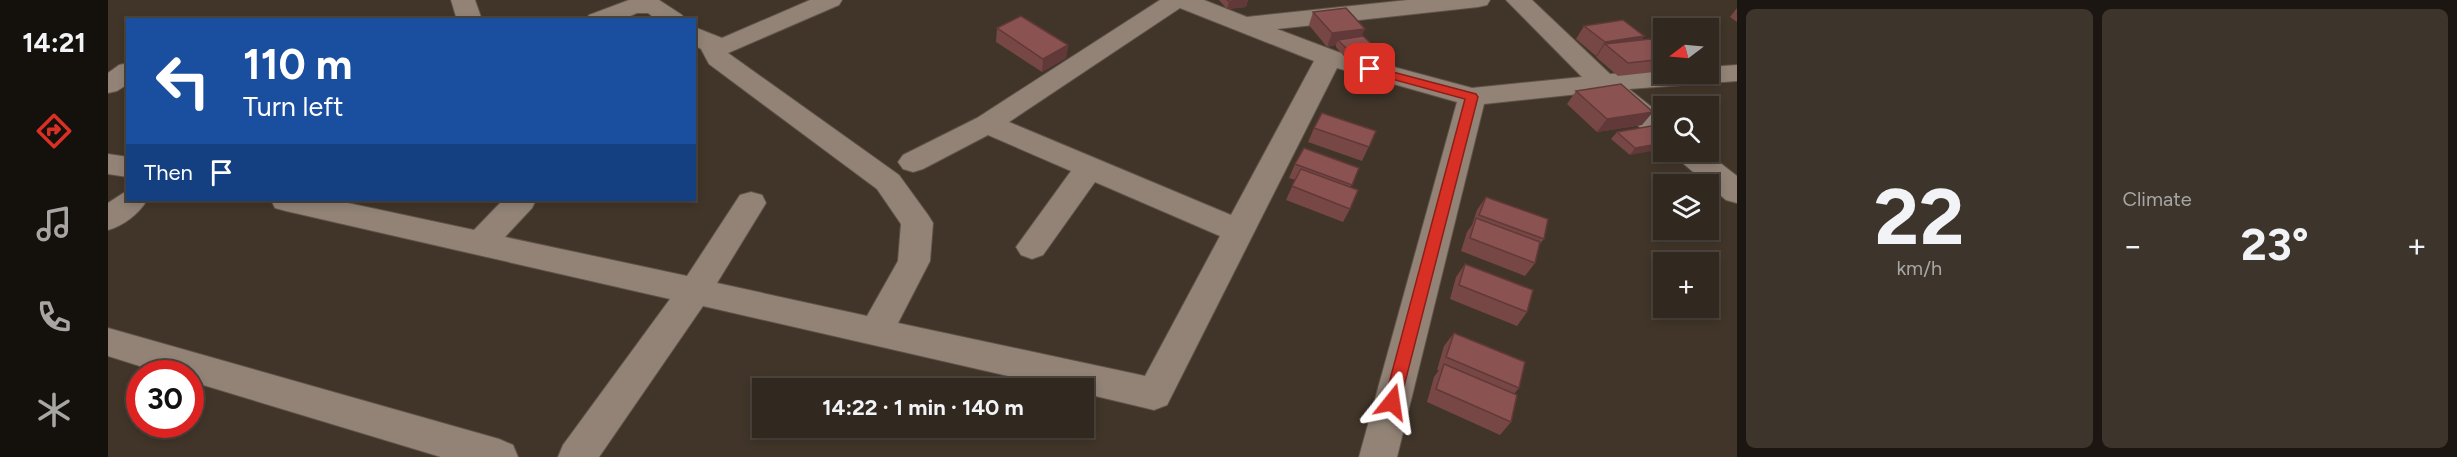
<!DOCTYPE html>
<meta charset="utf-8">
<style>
body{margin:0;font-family:Figtree,sans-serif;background:#3d342c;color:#f1f3f6;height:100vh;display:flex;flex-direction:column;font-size:22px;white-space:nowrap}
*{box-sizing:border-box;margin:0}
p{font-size:20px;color:#a8a6a4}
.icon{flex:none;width:33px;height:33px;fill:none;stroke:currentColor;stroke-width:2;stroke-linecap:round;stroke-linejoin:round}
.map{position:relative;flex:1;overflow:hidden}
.details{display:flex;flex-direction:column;gap:9px;padding:9px;background:#1b1611;width:720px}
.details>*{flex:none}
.guide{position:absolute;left:18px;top:18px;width:570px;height:183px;border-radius:0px;box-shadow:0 3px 9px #0003,0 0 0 2px #4c443d;background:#1a4fa0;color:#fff;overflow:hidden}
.needle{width:39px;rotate:254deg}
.buttons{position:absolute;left:1545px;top:18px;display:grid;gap:12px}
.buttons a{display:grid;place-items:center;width:66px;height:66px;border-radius:0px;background:#31281f;box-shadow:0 3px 9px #0003,0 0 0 2px #4c443d;font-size:30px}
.speed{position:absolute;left:18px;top:360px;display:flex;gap:12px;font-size:30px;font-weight:700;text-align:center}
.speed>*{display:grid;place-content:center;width:78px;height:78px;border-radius:50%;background:#31281f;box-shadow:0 3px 9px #0003,0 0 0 2px #4c443d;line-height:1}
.speed .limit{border:9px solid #d22;background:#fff;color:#111}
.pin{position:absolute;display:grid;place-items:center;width:51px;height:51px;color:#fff;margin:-26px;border-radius:12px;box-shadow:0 3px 9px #0006}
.me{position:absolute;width:66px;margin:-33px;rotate:15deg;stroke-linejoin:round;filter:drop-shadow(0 0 4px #0008)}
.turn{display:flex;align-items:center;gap:21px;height:126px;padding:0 18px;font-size:27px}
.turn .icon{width:78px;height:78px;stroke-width:2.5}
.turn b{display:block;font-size:42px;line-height:51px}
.then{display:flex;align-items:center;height:57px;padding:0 18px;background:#0003;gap:12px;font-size:22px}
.big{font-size:45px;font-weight:700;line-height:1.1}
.details .card{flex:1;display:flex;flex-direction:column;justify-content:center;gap:9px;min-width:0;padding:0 21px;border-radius:9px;background:#3d342c}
.details .dial{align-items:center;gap:0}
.dial b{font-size:78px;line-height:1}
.heat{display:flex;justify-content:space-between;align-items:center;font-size:33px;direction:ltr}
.details .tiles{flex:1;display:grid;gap:9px;grid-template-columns:repeat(2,1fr)}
.trip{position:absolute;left:644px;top:378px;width:342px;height:60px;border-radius:0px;background:#31281f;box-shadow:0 3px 9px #0003,0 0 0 2px #4c443d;font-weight:700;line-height:60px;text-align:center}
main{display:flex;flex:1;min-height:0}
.dock{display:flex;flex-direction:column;width:108px;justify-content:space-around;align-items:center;background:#14100c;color:#a8a6a4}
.dock .icon{width:42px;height:42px}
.dock .active{color:#d93025}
.dock b{font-size:27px;color:#f1f3f6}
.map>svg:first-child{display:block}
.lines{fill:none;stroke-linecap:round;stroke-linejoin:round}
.street-casing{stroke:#5f544a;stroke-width:2}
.street{fill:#928376;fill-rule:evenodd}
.wall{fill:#774745}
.shaded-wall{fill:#613938}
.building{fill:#8a5250;stroke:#613938;stroke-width:1.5}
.route{fill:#d93025;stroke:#8d1f18;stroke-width:1.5}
</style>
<main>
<nav class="dock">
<b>14:21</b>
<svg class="icon active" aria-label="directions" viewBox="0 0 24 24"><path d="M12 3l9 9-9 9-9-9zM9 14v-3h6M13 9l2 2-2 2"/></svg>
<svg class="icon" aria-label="music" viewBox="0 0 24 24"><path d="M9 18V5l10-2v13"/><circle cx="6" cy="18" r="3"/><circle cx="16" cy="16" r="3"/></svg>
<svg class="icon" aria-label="phone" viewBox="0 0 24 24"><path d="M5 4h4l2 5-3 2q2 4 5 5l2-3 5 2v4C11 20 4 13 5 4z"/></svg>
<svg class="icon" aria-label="climate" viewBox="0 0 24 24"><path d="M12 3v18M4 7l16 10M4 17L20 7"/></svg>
</nav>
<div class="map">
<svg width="1629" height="457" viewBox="0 0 1629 457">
<rect width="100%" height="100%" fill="#413529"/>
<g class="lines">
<defs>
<g id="street">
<polygon points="343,0 367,0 374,20 349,20"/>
<polygon points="551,0 574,15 577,20 549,20 540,13 529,13 513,20 478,20 481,15 521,0"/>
<path d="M702 0H734L731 5 620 53 791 175 820 215 825 223 822 261 790 323 1037 376 1112 236 987 182 935 255 924 259 913 255 908 247 963 171 880 135 815 169 805 172 795 169 790 162 795 155 869 118 1052 0H1096L1139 17 1300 0H1382L1379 5 1370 7 1169 29 1230 52 1364 88 1474 77 1398 0H1424L1502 74 1556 70V74H1600V67L1629 65V81L1521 89 1556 117V141L1546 139 1490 92 1376 104 1289 457H1251L1349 102 1229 68 1059 405 1046 410 975 393V388H953L595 306 491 457H450L455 445 562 299 178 211 167 208 163 200H226L366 230 395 200H428L424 208 397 237 579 276 632 195 643 192 654 195 658 203 609 283 759 316 790 261 793 224 769 189 601 64 593 49 586 45V27L614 38ZM1072 8 1206 61 1123 215 901 122Z"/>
<polygon points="20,63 20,84 9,91 0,93 0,73 11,65"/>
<polygon points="1565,152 1598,152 1629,176 1629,203 1618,200 1570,159"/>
<polygon points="0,154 20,157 20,177 0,174"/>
<path d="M20 190V200H39C31 214 15 226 0 230V203Z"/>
<polygon points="0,328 391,439 405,445 410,457 333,457 82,381 82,374 57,374 0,356"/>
</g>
</defs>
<use href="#street" class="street-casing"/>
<use href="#street" class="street"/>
</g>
<g class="wall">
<polygon points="1111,0 1140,0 1138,7 1119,9"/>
<polygon points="1629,8 1629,22 1622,17"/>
<polygon points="1205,12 1254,36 1265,57 1240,61 1228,47 1228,45 1219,47 1201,25"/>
<polygon points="1476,26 1536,36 1533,40 1556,50 1556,70 1555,71 1510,76 1488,57 1490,55 1488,56 1468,39"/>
<polygon points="889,28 960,45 958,58 934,72 888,42"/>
<polygon points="1468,91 1534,125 1489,132 1459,104"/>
<polygon points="1206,128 1268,131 1254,161 1200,142"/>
<polygon points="1556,130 1522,155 1503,139 1509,132"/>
<polygon points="1187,164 1251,168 1242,188 1242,209 1235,222 1178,200 1187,180 1181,178"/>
<polygon points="1378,197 1436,239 1432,244 1427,263 1417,276 1353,251 1359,232 1364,225 1369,210"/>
<polygon points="1357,264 1419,312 1409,326 1342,299 1348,277"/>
<polygon points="1346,333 1411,388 1406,394 1403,422 1392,435 1319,402 1326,377 1331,370 1329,370 1336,346"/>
</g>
<g class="shaded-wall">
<polygon points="1140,0 1138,7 1119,9 1121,2"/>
<polygon points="1257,29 1251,42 1230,40 1228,45 1219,47 1224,33"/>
<polygon points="1536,36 1526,50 1497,44 1490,55 1488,56 1497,42"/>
<polygon points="960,45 958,58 934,72 935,59"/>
<polygon points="1269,49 1265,57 1240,61 1243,53"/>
<polygon points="1545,112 1534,125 1489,132 1499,119"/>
<polygon points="1556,143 1556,149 1522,155 1527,148"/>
</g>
<g class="building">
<polygon points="1119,0 1138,0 1121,2"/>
<polygon points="1238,8 1257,29 1224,33 1205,12"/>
<polygon points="913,16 960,45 935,59 889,28"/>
<polygon points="1515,20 1536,36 1497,42 1476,26"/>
<polygon points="1255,36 1269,49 1243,53 1230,40"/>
<polygon points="1542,39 1556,50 1556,59 1520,63 1497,44"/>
<polygon points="1513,84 1545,112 1499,119 1468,91"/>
<polygon points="1214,113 1268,131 1261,147 1206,128"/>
<polygon points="1549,125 1556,130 1556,143 1527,148 1509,132"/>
<polygon points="1196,148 1251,168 1244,185 1187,164"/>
<polygon points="1193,169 1250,190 1242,209 1184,186"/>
<polygon points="1378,197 1440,219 1436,239 1371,215"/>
<polygon points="1368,218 1432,242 1427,263 1362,238"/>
<polygon points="1357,264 1425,290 1419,312 1351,285"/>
<polygon points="1346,333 1417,362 1411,388 1338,357"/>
<polygon points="1336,364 1409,395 1403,422 1328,389"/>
</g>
<polygon class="route" points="1262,66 1368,94 1370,97 1292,402 1290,407 1284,409 1278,407 1276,402 1357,99 1258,72 1258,67"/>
</svg>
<div class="buttons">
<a><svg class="needle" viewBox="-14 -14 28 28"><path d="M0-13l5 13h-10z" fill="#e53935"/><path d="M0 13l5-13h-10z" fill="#a8a6a4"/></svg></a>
<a><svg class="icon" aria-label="search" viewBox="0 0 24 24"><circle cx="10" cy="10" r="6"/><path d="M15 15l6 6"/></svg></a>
<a><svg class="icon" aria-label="layers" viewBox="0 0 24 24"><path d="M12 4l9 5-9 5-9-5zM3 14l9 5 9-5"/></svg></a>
<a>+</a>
</div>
<div class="speed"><div class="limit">30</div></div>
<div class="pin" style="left:1262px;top:69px;background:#d93025"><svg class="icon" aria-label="arrive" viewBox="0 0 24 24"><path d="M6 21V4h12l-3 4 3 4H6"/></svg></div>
<svg class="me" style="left:1284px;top:402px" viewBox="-20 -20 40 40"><path d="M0-17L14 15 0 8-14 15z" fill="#d93025" stroke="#fff" stroke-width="4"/></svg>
<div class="trip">14:22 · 1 min · 140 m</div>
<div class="guide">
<div class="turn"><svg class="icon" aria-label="left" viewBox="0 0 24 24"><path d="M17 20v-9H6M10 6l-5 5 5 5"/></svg><div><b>110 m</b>Turn left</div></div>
<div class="then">Then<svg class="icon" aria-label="arrive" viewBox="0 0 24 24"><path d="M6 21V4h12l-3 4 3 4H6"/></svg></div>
</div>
</div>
<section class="details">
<div class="tiles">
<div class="card dial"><b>22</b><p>km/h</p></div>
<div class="card"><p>Climate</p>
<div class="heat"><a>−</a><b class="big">23°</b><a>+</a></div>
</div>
</div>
</section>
</main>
